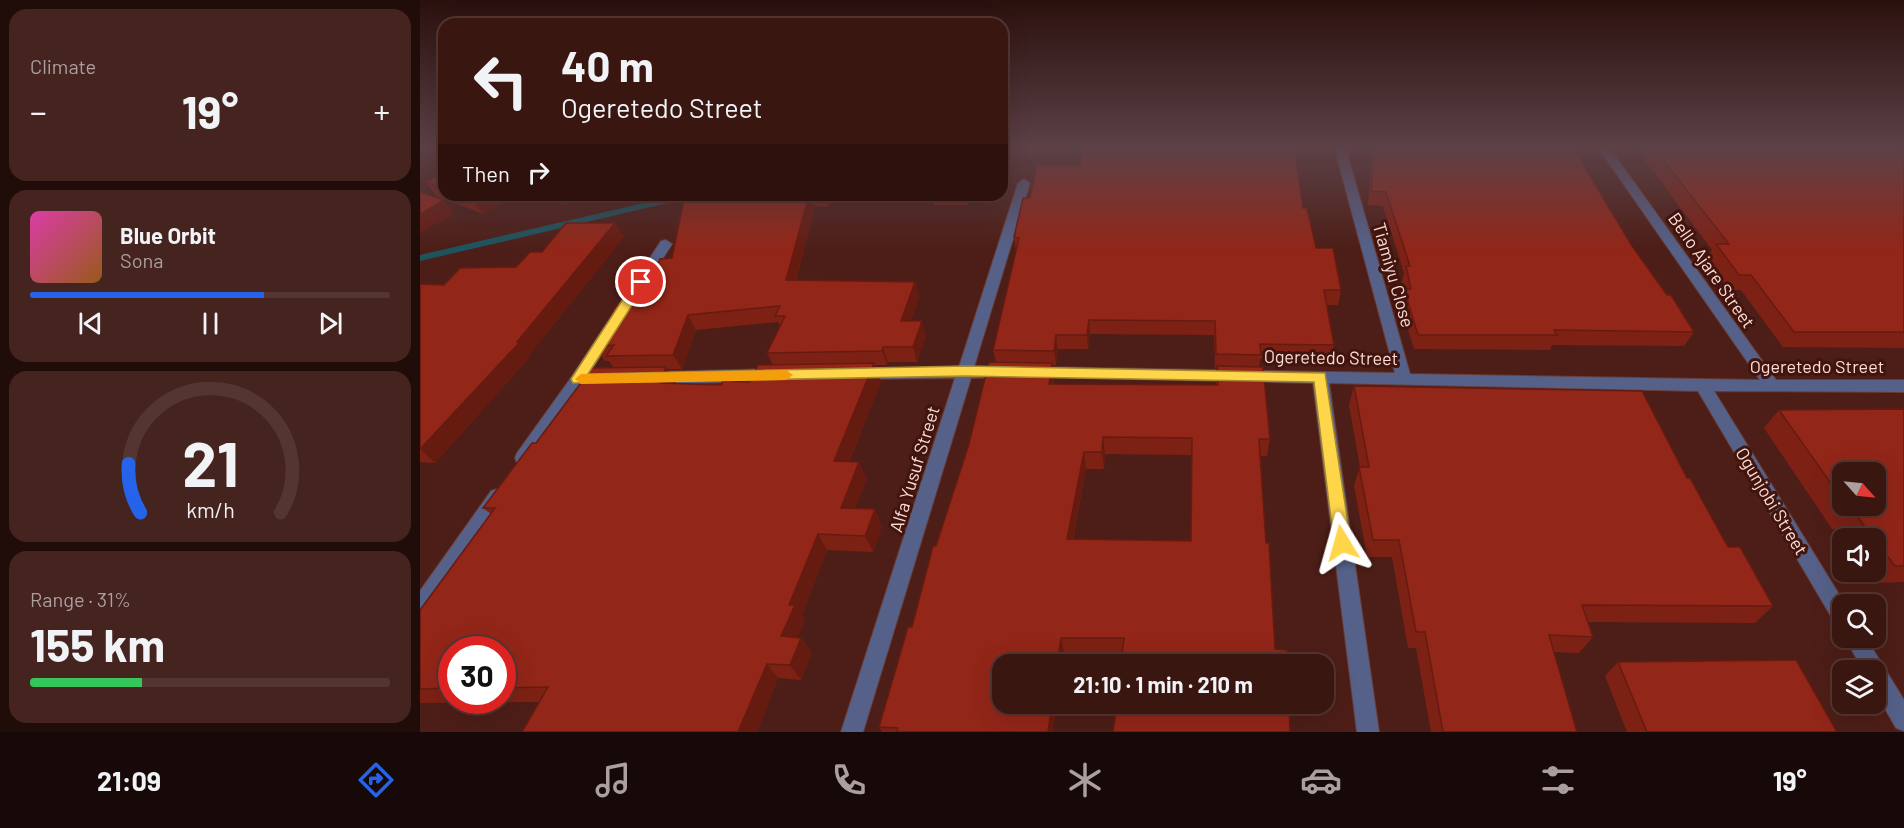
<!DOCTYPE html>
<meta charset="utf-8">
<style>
body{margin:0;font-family:Barlow,sans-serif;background:#45231f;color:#f1f3f6;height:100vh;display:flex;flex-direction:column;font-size:22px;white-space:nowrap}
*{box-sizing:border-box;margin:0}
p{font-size:20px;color:#ab9f9f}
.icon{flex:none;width:33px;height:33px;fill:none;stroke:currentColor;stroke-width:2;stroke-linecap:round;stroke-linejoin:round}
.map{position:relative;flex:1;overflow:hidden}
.panel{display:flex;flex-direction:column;gap:9px;padding:9px;background:#200c09;width:420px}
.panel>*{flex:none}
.guide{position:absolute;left:18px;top:18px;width:570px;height:183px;border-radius:18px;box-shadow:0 6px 24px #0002,0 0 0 2px #543531;background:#3a1611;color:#f1f3f6;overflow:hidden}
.needle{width:39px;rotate:117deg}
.tools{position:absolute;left:1412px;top:462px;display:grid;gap:12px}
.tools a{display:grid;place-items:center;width:54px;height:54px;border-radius:12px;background:#3a1611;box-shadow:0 6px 24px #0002,0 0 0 2px #543531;font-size:30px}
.speed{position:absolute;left:18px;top:636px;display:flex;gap:12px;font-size:30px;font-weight:700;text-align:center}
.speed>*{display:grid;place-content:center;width:78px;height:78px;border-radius:50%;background:#3a1611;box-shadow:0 6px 24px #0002,0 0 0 2px #543531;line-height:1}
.speed .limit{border:9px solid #d22;background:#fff;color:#111}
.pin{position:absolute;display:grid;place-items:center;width:51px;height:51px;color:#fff;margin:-26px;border:3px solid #fff;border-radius:50%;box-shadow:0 2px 6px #0007}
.me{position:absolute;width:66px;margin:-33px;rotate:352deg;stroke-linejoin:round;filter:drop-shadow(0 0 4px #0008)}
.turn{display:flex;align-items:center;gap:21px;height:126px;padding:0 24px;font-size:27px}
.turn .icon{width:78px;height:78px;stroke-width:2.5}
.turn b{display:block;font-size:42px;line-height:51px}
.then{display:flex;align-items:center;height:57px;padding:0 24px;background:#0003;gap:12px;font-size:22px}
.big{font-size:45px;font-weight:700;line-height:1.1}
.panel .card{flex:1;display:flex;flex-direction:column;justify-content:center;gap:9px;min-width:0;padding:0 21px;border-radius:18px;background:#45231f}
.panel .dial{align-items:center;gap:0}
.dial svg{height:156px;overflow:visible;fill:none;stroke:#543531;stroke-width:7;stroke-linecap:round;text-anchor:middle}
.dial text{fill:#f1f3f6;stroke:none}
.song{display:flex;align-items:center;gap:18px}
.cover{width:72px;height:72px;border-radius:9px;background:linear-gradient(135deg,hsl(320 70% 55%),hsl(30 70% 35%))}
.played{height:6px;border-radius:3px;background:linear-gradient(90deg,#2563eb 65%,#543531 65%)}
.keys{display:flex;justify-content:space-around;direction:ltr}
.heat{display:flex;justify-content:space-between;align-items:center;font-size:33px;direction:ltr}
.charge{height:9px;border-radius:4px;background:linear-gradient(90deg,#34c759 31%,#543531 0)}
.trip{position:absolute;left:572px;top:654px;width:342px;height:60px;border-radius:18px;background:#3a1611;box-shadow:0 6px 24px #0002,0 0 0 2px #543531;font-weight:700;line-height:60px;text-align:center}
.dock{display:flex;height:96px;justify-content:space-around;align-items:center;background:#170907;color:#ab9f9f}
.dock .icon{width:42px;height:42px}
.dock .active{color:#2563eb}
.dock b{font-size:27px;color:#f1f3f6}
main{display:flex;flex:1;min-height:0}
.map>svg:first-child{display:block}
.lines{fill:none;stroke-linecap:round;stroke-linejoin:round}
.stream{fill:#1d545e;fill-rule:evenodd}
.minor-casing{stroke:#693c36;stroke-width:2}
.minor{fill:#556189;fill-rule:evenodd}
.wall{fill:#7e2115;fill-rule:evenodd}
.shaded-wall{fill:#661b11}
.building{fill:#922618;stroke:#661b11;stroke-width:1.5;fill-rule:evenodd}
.route{fill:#ffd54a;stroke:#a68a30;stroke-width:1.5}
.slow{fill:#f59e0b}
.labels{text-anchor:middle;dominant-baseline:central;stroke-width:6;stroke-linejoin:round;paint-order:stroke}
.street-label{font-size:18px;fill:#fbdcd6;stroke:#41140d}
</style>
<main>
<section class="panel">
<div class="card"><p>Climate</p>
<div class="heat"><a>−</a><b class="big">19°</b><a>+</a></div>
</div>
<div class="card">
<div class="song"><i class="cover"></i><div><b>Blue Orbit</b><p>Sona</p></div></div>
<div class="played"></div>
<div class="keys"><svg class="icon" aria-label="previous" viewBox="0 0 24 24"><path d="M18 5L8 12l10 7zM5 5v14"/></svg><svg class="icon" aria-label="pause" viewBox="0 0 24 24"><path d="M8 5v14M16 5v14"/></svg><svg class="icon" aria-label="next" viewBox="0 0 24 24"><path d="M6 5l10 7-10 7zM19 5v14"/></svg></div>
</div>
<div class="card dial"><svg viewBox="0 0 100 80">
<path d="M14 69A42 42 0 1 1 86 69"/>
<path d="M14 69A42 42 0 0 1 8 44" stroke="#2563eb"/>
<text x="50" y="56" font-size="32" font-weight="700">21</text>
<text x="50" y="72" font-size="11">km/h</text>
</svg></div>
<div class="card"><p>Range · 31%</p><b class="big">155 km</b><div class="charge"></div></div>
</section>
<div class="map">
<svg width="1484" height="732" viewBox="0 0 1484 732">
<rect width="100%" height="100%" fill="#4d1e17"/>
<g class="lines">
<polygon class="stream" points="258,195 273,195 269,198 0,261 0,255"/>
<defs>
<g id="minor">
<polygon points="914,146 925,146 990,374 1340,380 1177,146 1188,146 1356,380 1484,380 1484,392 1294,391 1425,604 1422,604 1422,626 1415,623 1278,391 909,383 959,732 937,732 893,383 614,377 609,376 606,372 609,368 614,367 975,373"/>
<polygon points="604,179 610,183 554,367 592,368 595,372 592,376 587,377 551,378 443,732 421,732 535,378 440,379 435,378 432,374 435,370 440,369 539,367 598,183"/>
<polygon points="246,240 252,244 163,383 109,463 103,465 97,463 95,458 97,453 153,375 241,241"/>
<polygon points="353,369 358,371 361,375 358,379 353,381 233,384 228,382 225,378 228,374 233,372"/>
<polygon points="77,489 83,491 86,496 83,501 7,613 0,616 0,591 71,491"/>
<polygon points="1425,638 1446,638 1484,700 1484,731 1476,728 1455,691 1455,670 1443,670"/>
</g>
</defs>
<use href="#minor" class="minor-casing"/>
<use href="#minor" class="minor"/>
</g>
<g class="wall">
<polygon points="949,146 1152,146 1212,246 1274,332 1264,346 1132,345 1130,350 994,349 980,303 984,290 982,281 984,273 963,206 948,205 952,155"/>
<polygon points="1214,146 1484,146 1484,348 1363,347 1321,290 1309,290 1287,259 1292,250"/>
<polygon points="24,173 24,195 98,195 63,214 16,196 6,182"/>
<polygon points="127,195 176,195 144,205"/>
<path d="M265 195H413L408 207 395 206 376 280 495 282 499 296 491 321 506 335 497 362H468L467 365H455L461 381 429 462 447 479 435 508 455 509 462 526 453 552 407 550 382 615 385 621 378 637 381 638 392 653 381 680 358 678 337 732H102L120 702 0 703V610L71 514 63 508 116 443 194 368 189 361H185L175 347 221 304 252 258ZM358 322 360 326 347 353 353 365 330 382 301 385 256 384 247 369H262L276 330ZM32 650H82V700H32Z"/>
<polygon points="514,195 551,195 547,205 514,205 513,198"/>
<path d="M883 208 896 248 921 290 918 305H907L914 345 911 359H840L839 367 850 439 847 456H840L702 653H644L642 664H582L633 732H462L459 727 492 627 516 546 576 362 573 350 596 250 594 237ZM670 334 794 335 795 368H797L796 385 634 384V381L632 365H636L638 349H668ZM685 454 772 455 771 541 653 539 666 469H684Z"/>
<polygon points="195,223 204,237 109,355 110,357 15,463 0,462 0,284 24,285 96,267 122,252"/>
<polygon points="934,386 1267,478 1308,547 1353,606 1335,623 1168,622 1173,637 1159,653 1133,652 1157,732 1011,732 996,648 988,648 972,557 947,557 934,485 940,467 929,405"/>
<path d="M1484 409V582L1454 583 1446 572H1455V538H1422L1415 529H1412L1344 428 1359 410ZM1422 472 1455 506H1422Z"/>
<polygon points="1198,662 1417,732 1207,732 1185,676"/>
</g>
<g class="shaded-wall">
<polygon points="64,195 98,195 63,214 53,201"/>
<polygon points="138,195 176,195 144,205"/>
<polygon points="389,195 391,195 395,206 372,294 366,280"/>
<polygon points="404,195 413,195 408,207"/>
<polygon points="547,195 551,195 547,205 546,198"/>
<polygon points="24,200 35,214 0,233 0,214"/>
<polygon points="195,223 204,237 109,355 110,357 15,463 0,449 97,342"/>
<polygon points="495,282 499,296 486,335 481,321"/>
<polygon points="268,315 276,330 262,369 253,355"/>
<polygon points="669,320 670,334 668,349 667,335"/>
<polygon points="502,321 506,335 497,362 493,347"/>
<polygon points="636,335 638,349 636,365 634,351"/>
<polygon points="463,347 468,362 467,365 462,351"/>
<polygon points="454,363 461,381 422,478 414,461"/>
<polygon points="632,363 634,381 631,402 629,384"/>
<polygon points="246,367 257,384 240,383"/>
<polygon points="683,437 685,454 684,469 682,452"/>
<polygon points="664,452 666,469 649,556 647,539"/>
<polygon points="439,462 447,479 429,524 421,508"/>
<polygon points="455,509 462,526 453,552 445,536"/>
<polygon points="398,534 407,550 382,615 385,621 372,651 361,636 369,605"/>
<polygon points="381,638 392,653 381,680 370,665"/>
<polygon points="641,638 644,653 642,664 637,664"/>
<polygon points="347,664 358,678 337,732 318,732"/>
<polygon points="632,704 637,704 633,732 628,732"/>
</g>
<g class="building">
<polygon points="663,146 874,146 883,208 887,208 896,248 913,248 921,290 904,290 914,345 840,344 841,355 796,354 795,321 669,320 667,335 636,335 634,351 573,350 599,238 594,237 603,198 610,198 617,165 660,166"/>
<polygon points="955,146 1152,146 1212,246 1247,295 1251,295 1274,332 1134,330 1137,335 998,335 984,289 991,289 986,266 990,266 966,192 951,191"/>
<polygon points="1232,146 1471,146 1484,158 1484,332 1374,332 1331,275 1319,275 1296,244 1309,244"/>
<polygon points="24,173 24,189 6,182"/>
<polygon points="0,192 24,200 0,214"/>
<polygon points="38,195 64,195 53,201"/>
<polygon points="265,195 389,195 366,280 495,282 481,321 502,321 493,347 463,347 462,351 347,353 365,316 355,316 360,306 268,315 253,355 186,356 194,345 175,347 196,306 221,304 240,259 252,258"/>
<polygon points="514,195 547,195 546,198 513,198"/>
<polygon points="146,223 195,223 97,342 99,343 0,449 0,284 24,285 40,268 96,267 110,252 122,252"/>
<path d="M569 362 632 363 629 384 798 385 797 366 843 367 850 439H839L846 543H849L855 649 867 650V664H701L704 638H641L637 664H582V704H632L628 732H477L478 728 459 727 488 627H492L513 546H516L549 444ZM683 437 772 438 771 541 647 539 664 452H682Z"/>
<polygon points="454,363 414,461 439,462 421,508 455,509 445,536 398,534 369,605 375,605 361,636 381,638 370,665 347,664 318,732 102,732 128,687 82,688 82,650 32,650 32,688 0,689 0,610 75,508 63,508 112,443 116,443 172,368 246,367 240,383 301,385 303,381 330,382 338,365"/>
<polygon points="934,386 1222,391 1267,478 1270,478 1308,547 1320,547 1353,606 1162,605 1173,637 1129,635 1157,732 1023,732 1005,632 996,632 979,540 953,540 939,467 949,467"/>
<polygon points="1484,409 1484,566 1475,566 1434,512 1431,512 1427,506 1455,506 1455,472 1422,472 1422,499 1359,410"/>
<polygon points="1376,660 1417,732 1227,732 1198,662"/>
<polygon points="697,704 869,704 870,732 693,732"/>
</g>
<linearGradient id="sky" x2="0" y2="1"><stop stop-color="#2a100d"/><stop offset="0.59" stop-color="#5c4147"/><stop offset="1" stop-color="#5c4147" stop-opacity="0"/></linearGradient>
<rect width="1484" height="249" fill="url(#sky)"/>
<polygon class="route" points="221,278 227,282 168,374 545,366 905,373 931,543 928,548 922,550 917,548 914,543 894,382 545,376 153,383 151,379 153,376 216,279"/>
<polygon class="slow" points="366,370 373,375 366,380 161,384 155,379 161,374"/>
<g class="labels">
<g class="street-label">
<text transform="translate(1292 270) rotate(55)">Bello Ajare Street</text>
<text transform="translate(974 275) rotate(74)">Tiamiyu Close</text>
<text transform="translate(911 357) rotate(1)">Ogeretedo Street</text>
<text x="1397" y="366">Ogeretedo Street</text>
<text transform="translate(494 469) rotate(-73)">Alfa Yusuf Street</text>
<text transform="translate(1352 501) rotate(59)">Ogunjobi Street</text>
</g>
</g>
</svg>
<div class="tools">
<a><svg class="needle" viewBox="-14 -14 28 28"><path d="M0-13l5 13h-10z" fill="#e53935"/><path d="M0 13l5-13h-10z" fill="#ab9f9f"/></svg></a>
<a><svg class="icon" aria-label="sound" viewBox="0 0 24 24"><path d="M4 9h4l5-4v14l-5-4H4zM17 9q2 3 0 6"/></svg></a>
<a><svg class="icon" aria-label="search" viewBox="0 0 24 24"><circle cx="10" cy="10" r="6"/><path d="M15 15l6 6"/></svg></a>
<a><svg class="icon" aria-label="layers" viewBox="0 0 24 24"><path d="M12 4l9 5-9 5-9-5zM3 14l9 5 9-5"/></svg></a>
</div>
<div class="speed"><div class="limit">30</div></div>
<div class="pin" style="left:221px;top:282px;background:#d93025"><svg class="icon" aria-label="arrive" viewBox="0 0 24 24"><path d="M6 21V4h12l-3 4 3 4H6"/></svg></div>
<svg class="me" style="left:922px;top:543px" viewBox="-20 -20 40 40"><path d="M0-17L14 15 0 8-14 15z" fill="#ffd54a" stroke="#fff" stroke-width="4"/></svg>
<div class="trip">21:10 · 1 min · 210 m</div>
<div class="guide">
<div class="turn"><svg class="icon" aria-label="left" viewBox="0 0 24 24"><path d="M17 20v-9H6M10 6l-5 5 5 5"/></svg><div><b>40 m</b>Ogeretedo Street</div></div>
<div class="then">Then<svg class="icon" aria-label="right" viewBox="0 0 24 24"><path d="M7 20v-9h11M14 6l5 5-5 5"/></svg></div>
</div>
</div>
</main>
<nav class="dock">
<b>21:09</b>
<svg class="icon active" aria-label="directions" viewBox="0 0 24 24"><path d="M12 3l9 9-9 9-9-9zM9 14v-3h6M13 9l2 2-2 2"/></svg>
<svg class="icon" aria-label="music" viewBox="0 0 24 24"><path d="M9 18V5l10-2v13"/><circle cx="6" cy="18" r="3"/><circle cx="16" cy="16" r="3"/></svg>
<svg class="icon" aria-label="phone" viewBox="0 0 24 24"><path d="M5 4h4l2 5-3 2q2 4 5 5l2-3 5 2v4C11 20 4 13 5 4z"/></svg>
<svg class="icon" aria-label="climate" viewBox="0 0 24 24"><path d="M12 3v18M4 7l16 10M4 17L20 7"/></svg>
<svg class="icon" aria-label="car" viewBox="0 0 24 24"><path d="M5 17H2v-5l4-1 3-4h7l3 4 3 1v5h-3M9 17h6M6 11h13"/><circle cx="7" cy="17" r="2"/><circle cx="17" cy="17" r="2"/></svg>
<svg class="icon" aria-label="filters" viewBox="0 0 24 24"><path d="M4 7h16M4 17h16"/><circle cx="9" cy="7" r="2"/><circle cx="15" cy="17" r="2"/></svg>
<b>19°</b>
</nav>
